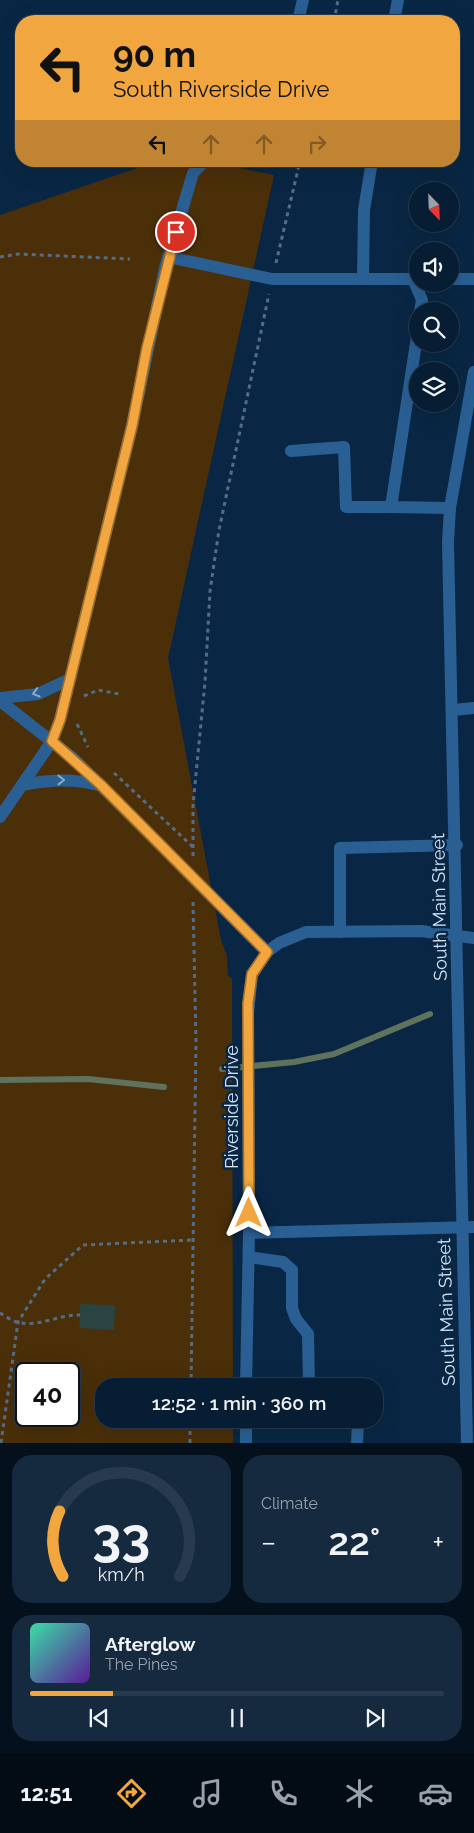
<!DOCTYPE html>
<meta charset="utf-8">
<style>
body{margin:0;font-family:Raleway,sans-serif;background:#152a3f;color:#f1f3f6;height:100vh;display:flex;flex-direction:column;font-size:19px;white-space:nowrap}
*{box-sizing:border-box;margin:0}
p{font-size:16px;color:#98a2ac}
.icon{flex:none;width:28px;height:28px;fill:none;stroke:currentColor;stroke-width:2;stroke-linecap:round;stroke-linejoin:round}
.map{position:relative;height:1443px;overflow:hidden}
.side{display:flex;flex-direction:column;gap:12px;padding:12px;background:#04101c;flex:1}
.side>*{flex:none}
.top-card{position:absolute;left:15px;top:15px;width:445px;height:152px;border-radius:20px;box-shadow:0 5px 20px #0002,0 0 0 1px #283b4e;background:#f1a63f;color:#111;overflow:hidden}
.needle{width:32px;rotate:157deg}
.controls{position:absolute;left:409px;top:182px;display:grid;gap:10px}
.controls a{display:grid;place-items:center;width:50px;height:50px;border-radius:50%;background:#071d33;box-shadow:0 5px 20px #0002,0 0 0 1px #283b4e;font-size:25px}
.speed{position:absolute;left:15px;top:1362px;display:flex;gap:10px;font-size:25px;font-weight:700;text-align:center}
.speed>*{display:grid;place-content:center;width:65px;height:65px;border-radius:50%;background:#071d33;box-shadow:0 5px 20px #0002,0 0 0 1px #283b4e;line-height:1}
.speed .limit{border:2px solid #111;border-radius:8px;background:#fff;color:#111}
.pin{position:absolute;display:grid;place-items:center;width:42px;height:42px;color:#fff;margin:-21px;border:2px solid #fff;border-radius:50%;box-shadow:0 1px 5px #0007}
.me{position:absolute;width:55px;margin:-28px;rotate:0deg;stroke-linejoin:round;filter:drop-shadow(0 0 4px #0008)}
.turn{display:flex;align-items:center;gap:18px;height:105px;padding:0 15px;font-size:22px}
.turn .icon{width:65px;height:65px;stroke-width:2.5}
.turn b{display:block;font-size:35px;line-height:42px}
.lanes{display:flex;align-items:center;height:48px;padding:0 15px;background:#0003;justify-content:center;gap:25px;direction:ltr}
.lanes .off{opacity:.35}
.big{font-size:38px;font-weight:600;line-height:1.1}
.side .tile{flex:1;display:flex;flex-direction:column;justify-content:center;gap:8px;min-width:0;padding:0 18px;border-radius:20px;background:#152a3f}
.side .dial{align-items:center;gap:0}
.dial svg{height:130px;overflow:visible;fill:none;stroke:#283b4e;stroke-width:7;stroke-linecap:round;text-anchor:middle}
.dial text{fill:#f1f3f6;stroke:none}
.song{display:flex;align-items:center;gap:15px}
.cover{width:60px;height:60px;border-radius:8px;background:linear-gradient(135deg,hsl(160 70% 55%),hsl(270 70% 35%))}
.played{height:5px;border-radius:2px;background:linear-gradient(90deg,#f1a63f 20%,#283b4e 20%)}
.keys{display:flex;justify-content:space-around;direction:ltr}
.heat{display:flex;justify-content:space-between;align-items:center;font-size:28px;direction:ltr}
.side .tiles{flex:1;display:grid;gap:12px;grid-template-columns:1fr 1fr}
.tile:last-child{grid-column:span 2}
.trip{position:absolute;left:95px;top:1378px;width:288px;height:50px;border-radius:20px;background:#071d33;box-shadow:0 5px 20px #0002,0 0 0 1px #283b4e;font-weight:600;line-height:50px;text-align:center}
.menu{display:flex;height:80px;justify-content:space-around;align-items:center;background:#030c14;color:#98a2ac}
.menu .icon{width:35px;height:35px}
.menu .selected{color:#f1a63f}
.menu b{font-size:22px;color:#f1f3f6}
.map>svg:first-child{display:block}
.green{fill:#4a2f09;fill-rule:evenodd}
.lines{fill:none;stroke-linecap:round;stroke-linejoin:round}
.stream{stroke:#5f725b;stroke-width:6}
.building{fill:#294443}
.path{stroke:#546d86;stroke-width:3;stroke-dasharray:4 4;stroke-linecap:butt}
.minor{stroke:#2a5f94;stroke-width:12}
.oneway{stroke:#88a9cb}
.route-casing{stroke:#9d6c29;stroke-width:12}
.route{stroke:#f1a63f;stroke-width:9}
.labels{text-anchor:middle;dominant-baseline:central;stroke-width:5;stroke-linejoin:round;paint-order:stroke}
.street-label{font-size:18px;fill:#d4e5f8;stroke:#092744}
</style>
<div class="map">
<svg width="474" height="1443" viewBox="0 0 474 1443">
<rect width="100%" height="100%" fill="#092744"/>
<path class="green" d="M158 161H204L274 175 168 658 221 940 227 956 228 976 232 978 233 1386H104V1419H233V1443H0V215ZM26 1374H69V1416H26Z"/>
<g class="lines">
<g class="stream">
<polyline points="222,1069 294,1062 334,1054 430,1014"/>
<polyline points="0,1080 88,1079 164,1087"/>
</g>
</g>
<polygon class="building" points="80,1304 115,1305 114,1330 79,1328"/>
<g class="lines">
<g class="path">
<polyline points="334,21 338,0"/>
<polyline points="0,257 18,254 130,259"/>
<polyline points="276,263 300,161"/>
<polyline points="84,696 98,690 119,694"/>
<polyline points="77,724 88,747"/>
<polyline points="114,773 193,847"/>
<polyline points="193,856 193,805 205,682 210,591 219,530 269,294"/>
<path d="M0 1313C5 1316 12 1321 17 1322 38 1328 59 1314 80 1315"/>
<polyline points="191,1386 196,1042 193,902"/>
<polyline points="1,1443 18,1322 45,1279 83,1245 192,1240"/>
<polyline points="190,1443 190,1419"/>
</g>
<g class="minor">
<polyline points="298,21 303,0"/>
<polyline points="394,21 398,0"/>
<polyline points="168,257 272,279 418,279"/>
<polyline points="363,278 364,210 372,161"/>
<polyline points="413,279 422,300 420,311"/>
<polyline points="450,279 474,279"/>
<polyline points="418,330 391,507 450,508"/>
<polyline points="291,451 344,447 346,507 391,507"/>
<polyline points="0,698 38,694 70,679"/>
<polyline points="0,701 74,759 267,952"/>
<polyline points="453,710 474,708"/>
<path d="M22 785C48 780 72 778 98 785"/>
<polyline points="0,817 52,741 60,720 132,426 165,268 193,173 205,161"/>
<polyline points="340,932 340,848 457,845"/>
<polyline points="249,1233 474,1227"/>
<polyline points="249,1257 283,1262 292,1270 292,1308 296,1319 308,1334 309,1386"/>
<polyline points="246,1386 249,1233 248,1014 252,975 267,952 279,943 306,932 421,931 474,938"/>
<polyline points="354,1419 358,1423 357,1443"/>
<polyline points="246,1443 246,1419"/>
<path d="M467 1443C459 1143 456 842 448 542L450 508 474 372"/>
</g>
</g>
<defs><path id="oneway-chevron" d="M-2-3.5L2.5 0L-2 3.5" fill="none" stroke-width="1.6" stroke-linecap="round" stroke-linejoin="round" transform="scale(1.25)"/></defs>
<g class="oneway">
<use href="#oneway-chevron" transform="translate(36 693) rotate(164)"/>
<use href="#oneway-chevron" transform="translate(61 780)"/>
</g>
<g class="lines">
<defs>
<polyline id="route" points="176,232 147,348 132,426 60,720 52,741 101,785 267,952 252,974 248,1003 249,1213"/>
</defs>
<use href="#route" class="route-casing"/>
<use href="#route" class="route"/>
</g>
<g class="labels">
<g class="street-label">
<text transform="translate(439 907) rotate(-91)">South Main Street</text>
<text transform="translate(231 1107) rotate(-90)">Riverside Drive</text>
<text transform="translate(446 1312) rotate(-92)">South Main Street</text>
</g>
</g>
</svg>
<div class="controls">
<a><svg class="needle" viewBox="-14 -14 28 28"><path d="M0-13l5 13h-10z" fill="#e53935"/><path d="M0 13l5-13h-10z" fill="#98a2ac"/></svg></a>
<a><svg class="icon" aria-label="sound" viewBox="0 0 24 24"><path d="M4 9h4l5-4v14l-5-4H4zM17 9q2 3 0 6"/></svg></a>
<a><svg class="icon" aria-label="search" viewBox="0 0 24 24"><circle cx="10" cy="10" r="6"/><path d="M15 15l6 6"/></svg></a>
<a><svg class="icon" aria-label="layers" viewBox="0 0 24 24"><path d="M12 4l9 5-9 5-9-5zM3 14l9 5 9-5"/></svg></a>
</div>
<div class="speed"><div class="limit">40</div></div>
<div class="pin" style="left:176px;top:232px;background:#d93025"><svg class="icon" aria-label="arrive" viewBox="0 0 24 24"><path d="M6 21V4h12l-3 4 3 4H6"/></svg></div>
<svg class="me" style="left:249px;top:1213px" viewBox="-20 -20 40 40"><path d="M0-17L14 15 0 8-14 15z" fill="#f1a63f" stroke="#fff" stroke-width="4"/></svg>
<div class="trip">12:52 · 1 min · 360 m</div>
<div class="top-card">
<div class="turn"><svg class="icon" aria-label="left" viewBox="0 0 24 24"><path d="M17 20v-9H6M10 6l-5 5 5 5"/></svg><div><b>90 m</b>South Riverside Drive</div></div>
<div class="lanes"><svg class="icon" aria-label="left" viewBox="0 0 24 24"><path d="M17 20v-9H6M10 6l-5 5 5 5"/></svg><svg class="icon off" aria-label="ahead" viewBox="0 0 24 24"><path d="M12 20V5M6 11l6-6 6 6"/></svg><svg class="icon off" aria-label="ahead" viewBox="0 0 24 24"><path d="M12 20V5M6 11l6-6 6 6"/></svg><svg class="icon off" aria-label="right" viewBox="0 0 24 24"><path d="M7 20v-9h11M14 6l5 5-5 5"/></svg></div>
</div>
</div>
<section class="side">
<div class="tiles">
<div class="tile dial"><svg viewBox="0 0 100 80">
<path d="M14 69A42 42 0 1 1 86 69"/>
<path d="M14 69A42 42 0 0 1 12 29" stroke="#f1a63f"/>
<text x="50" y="56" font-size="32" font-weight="700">33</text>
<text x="50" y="72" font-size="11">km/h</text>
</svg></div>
<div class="tile"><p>Climate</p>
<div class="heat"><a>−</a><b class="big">22°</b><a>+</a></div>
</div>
<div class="tile">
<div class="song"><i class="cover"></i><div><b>Afterglow</b><p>The Pines</p></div></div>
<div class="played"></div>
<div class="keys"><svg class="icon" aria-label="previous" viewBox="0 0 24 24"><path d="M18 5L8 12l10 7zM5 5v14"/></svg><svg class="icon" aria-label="pause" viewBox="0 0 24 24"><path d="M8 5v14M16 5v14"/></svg><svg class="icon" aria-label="next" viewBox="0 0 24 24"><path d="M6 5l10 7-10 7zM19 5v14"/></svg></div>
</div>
</div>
</section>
<nav class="menu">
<b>12:51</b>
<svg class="icon selected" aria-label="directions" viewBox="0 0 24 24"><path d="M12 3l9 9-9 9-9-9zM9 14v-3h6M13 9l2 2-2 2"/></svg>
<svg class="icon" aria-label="music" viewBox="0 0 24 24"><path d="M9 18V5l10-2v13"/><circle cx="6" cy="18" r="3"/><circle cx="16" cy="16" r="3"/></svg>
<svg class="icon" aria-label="phone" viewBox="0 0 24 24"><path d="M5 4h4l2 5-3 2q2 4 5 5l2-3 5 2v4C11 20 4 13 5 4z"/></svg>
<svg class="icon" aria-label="climate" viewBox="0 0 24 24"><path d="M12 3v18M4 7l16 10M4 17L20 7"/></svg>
<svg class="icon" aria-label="car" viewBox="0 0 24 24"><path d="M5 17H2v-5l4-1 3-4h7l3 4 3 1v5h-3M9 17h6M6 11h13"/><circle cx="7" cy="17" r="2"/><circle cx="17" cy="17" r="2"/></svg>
</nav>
